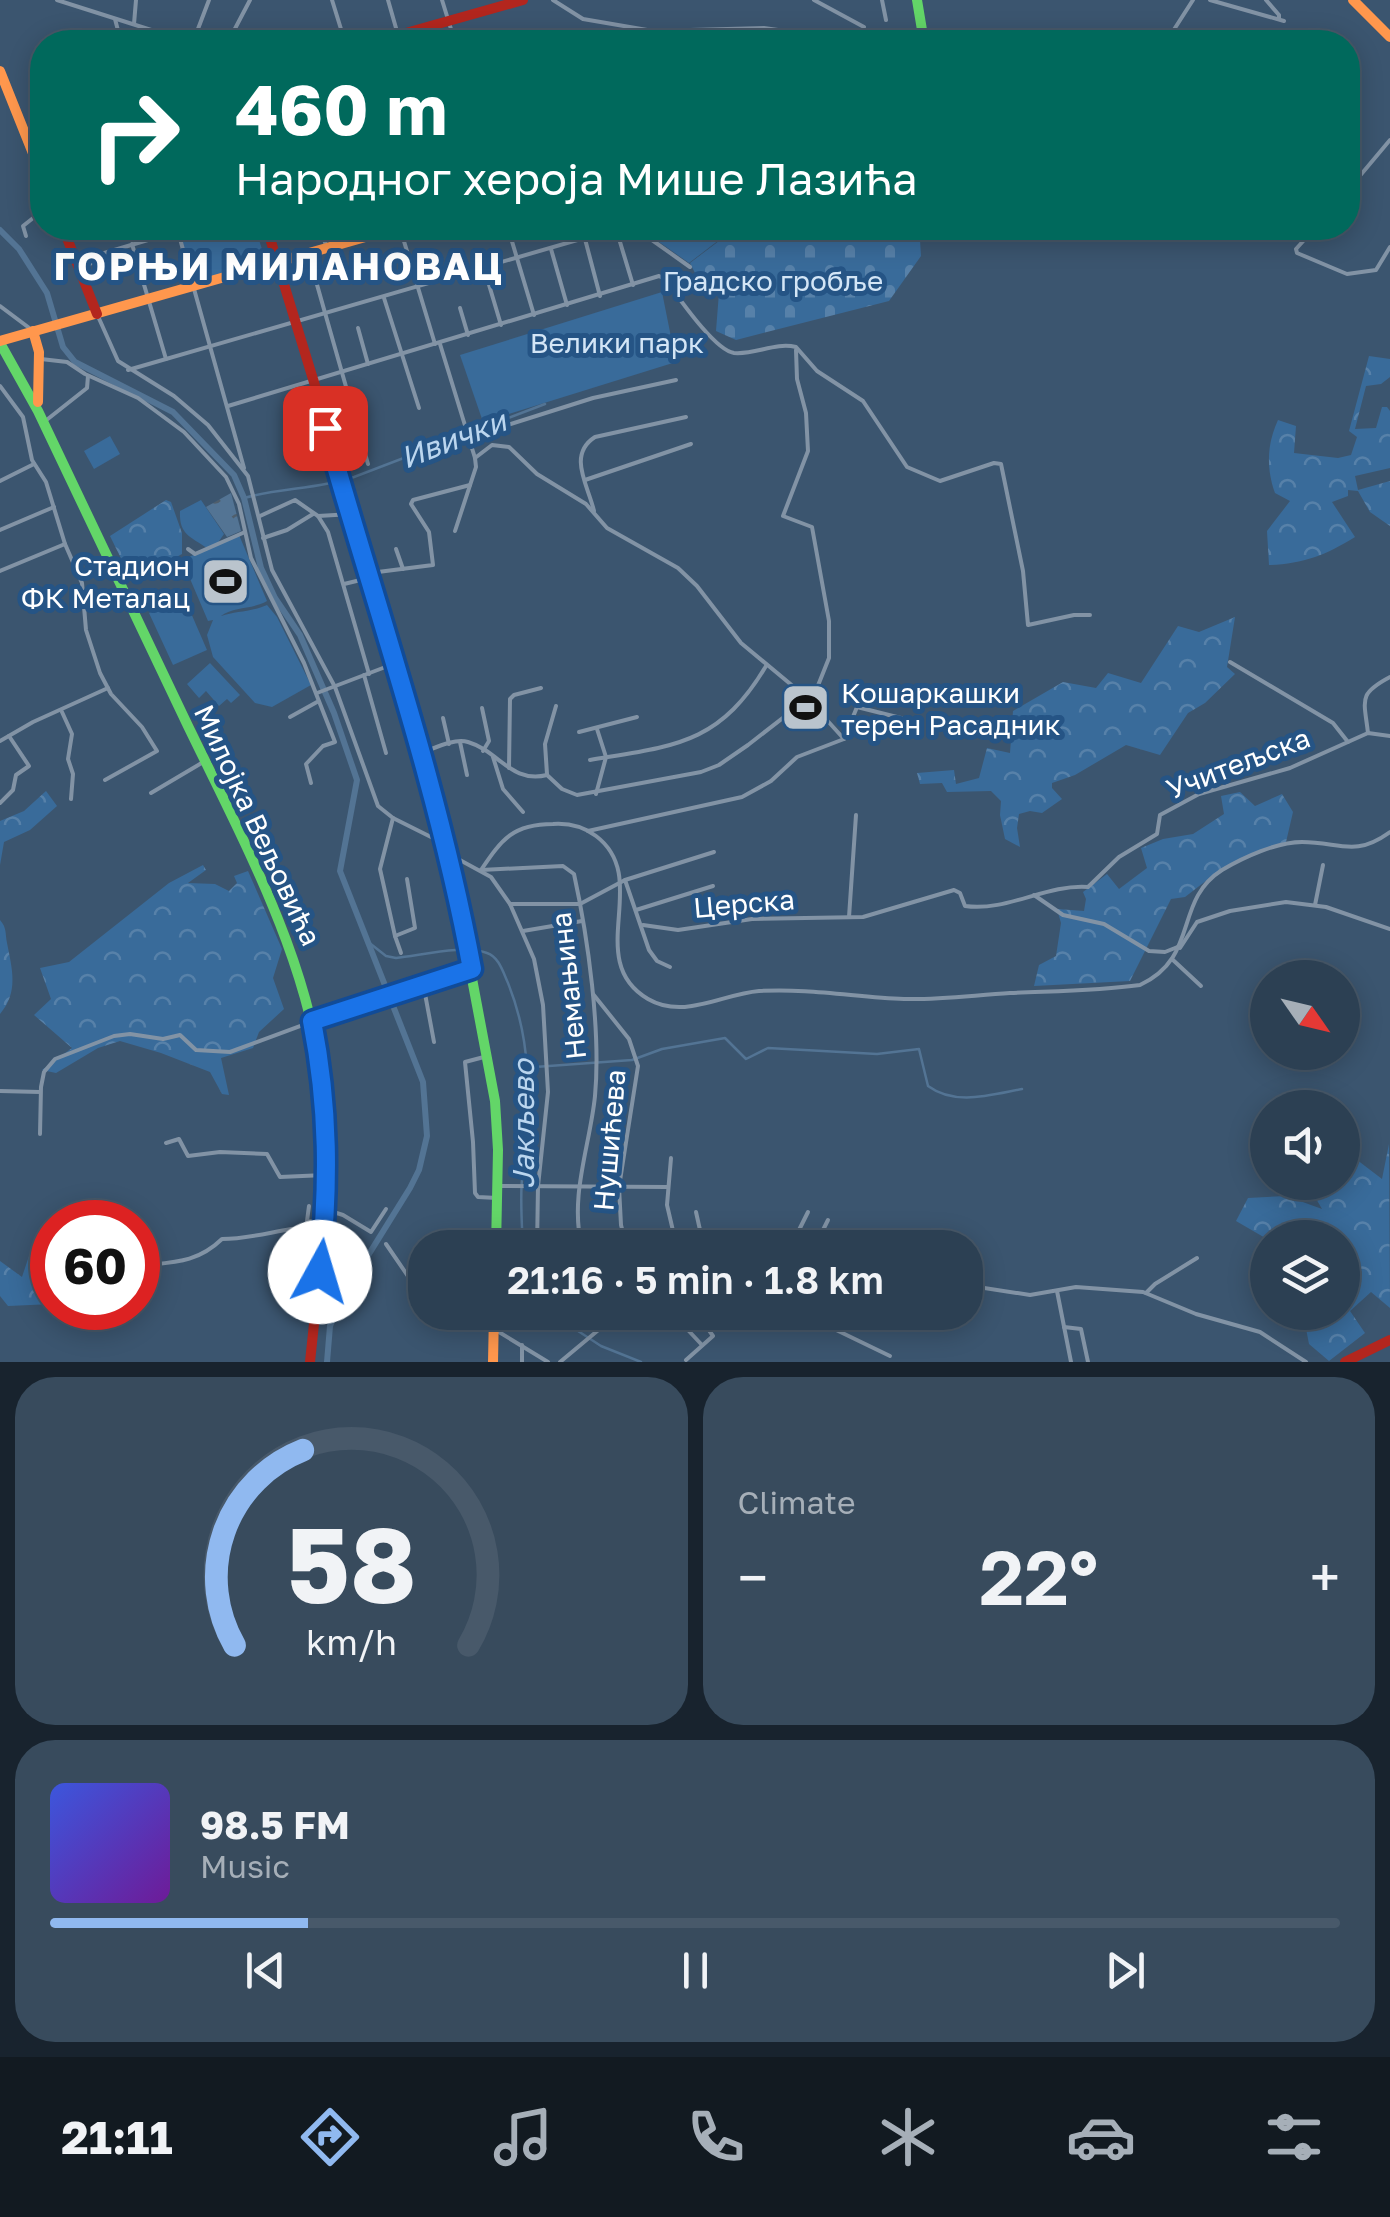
<!DOCTYPE html>
<meta charset="utf-8">
<style>
body{margin:0;font-family:"Golos Text",sans-serif;background:#384b5d;color:#f1f3f6;height:100vh;display:flex;flex-direction:column;font-size:38px;white-space:nowrap}
*{box-sizing:border-box;margin:0}
p{font-size:32px;color:#a6afb8}
.icon{flex:none;width:55px;height:55px;fill:none;stroke:currentColor;stroke-width:2;stroke-linecap:round;stroke-linejoin:round}
.map{position:relative;height:1362px;overflow:hidden}
.sheet{display:flex;flex-direction:column;gap:15px;padding:15px;background:#18232e;flex:1}
.sheet>*{flex:none}
.top-card{position:absolute;left:30px;top:30px;width:1330px;height:210px;border-radius:40px;box-shadow:0 5px 25px #0003,0 0 0 2px #48596a;background:#00695c;color:#fff;overflow:hidden}
.needle{width:65px;rotate:124deg}
.controls{position:absolute;left:1250px;top:960px;display:grid;gap:20px}
.controls a{display:grid;place-items:center;width:110px;height:110px;border-radius:50%;background:#2c4053;box-shadow:0 5px 25px #0003,0 0 0 2px #48596a;font-size:50px}
.speed{position:absolute;left:30px;top:1200px;display:flex;gap:20px;font-size:50px;font-weight:700;text-align:center}
.speed>*{display:grid;place-content:center;width:130px;height:130px;border-radius:50%;background:#2c4053;box-shadow:0 5px 25px #0003,0 0 0 2px #48596a;line-height:1}
.speed .limit{border:15px solid #d22;background:#fff;color:#111}
.pin{position:absolute;display:grid;place-items:center;width:85px;height:85px;color:#fff;margin:-42px;border-radius:20px;box-shadow:0 5px 15px #0006}
.me{position:absolute;width:110px;margin:-55px;rotate:6deg;stroke-linejoin:round;filter:drop-shadow(0 0 8px #0008)}
.turn{display:flex;align-items:center;gap:35px;height:210px;padding:0 40px;font-size:45px}
.turn .icon{width:130px;height:130px;stroke-width:2.5}
.turn b{display:block;font-size:70px;line-height:85px}
.big{font-size:75px;font-weight:600;line-height:1.1}
.sheet .widget{flex:1;display:flex;flex-direction:column;justify-content:center;gap:15px;min-width:0;padding:0 35px;border-radius:40px;background:#384b5d}
.sheet .dial{align-items:center;gap:0}
.dial svg{height:260px;overflow:visible;fill:none;stroke:#48596a;stroke-width:7;stroke-linecap:round;text-anchor:middle}
.dial text{fill:#f1f3f6;stroke:none}
.song{display:flex;align-items:center;gap:30px}
.cover{width:120px;height:120px;border-radius:15px;background:linear-gradient(135deg,hsl(230 70% 55%),hsl(280 70% 35%))}
.played{height:10px;border-radius:5px;background:linear-gradient(90deg,#90b9f0 20%,#48596a 20%)}
.keys{display:flex;justify-content:space-around;direction:ltr}
.heat{display:flex;justify-content:space-between;align-items:center;font-size:55px;direction:ltr}
.sheet .tiles{flex:1;display:grid;gap:15px;grid-template-columns:1fr 1fr}
.widget:last-child{grid-column:span 2}
.trip{position:absolute;left:408px;top:1230px;width:575px;height:100px;border-radius:40px;background:#2c4053;box-shadow:0 5px 25px #0003,0 0 0 2px #48596a;font-weight:600;line-height:100px;text-align:center}
.tab-bar{display:flex;height:160px;justify-content:space-around;align-items:center;background:#121a21;color:#a6afb8}
.tab-bar .icon{width:70px;height:70px}
.tab-bar .active{color:#90b9f0}
.tab-bar b{font-size:45px;color:#f1f3f6}
.map>svg:first-child{display:block}
.forest{fill:url(#forest-crowns)}
.cemetery{fill:url(#cemetery-stones)}
.park{fill:#396b9a}
.water{fill:url(#water-ripples)}
.lines{fill:none;stroke-linecap:round;stroke-linejoin:round}
.stream{stroke:#537494;stroke-width:2.5}
.river{stroke:#537494;stroke-width:6}
.street{stroke:#8293a5;stroke-width:4}
.fast{stroke:#63d668;stroke-width:10}
.slow{stroke:#ff974d;stroke-width:10}
.jam{stroke:#b3261e;stroke-width:10}
.route-casing{stroke:#114b97;stroke-width:25}
.route{stroke:#1a73e8;stroke-width:18}
.labels{text-anchor:middle;dominant-baseline:central;stroke-width:10;stroke-linejoin:round;paint-order:stroke}
.park-label{font-size:28px;fill:#d3e5f6;stroke:#255485}
.poi-label{font-size:28px;fill:#fff;stroke:#255485;text-anchor:end}
.street-label{font-size:28px;fill:#fff;stroke:#255485}
.water-label{font-size:30px;font-style:italic;fill:#bbd6ef;stroke:#255485}
.district-label{font-size:38px;font-weight:bold;letter-spacing:2.5px;fill:#fff;stroke:#255485}
</style>
<div class="map">
<svg width="1390" height="1362" viewBox="0 0 1390 1362">
<defs>
<pattern id="forest-crowns" width="20" height="18" patternUnits="userSpaceOnUse" patternTransform="scale(2.5)"><rect width="20" height="18" fill="#396b9a"/><path d="M2 6a3 3 0 1 1 6 0M12 15a3 3 0 1 1 6 0" fill="none" stroke="#5781a9"/></pattern>
<pattern id="cemetery-stones" width="16" height="16" patternUnits="userSpaceOnUse" patternTransform="scale(2.5)"><rect width="16" height="16" fill="#396b9a"/><path d="M2 7V4a2 2 0 0 1 4 0v3zM10 15v-3a2 2 0 0 1 4 0v3z" fill="#5781a9"/></pattern>
<pattern id="water-ripples" width="26" height="14" patternUnits="userSpaceOnUse" patternTransform="scale(2.5)"><rect width="26" height="14" fill="#537494"/><path d="M2 4q2-2 4 0t4 0M15 11q2-2 4 0t4 0" fill="none" stroke="#4f5e6c"/></pattern>
</defs>
<rect width="100%" height="100%" fill="#3b556f"/>
<g class="forest">
<path d="M1369 356 1390 359V377L1381 384 1366 386 1355 429 1376 428 1382 407H1387L1390 411V468L1355 476 1358 490 1390 481V526L1370 512 1358 491 1348 490V496L1332 502 1355 537C1326 555 1303 564 1269 565L1267 531 1290 501 1275 493C1266 468 1267 444 1278 420L1296 426 1294 453 1338 458 1351 455 1357 437 1349 431Z"/>
<polygon points="166,500 171,502 182,533 182,554 132,581 110,536"/>
<polygon points="1235,617 1227,667 1235,674 1205,703 1188,713 1160,755 1126,745 1075,775 1052,783 1052,788 1062,799 1042,813 1030,811 1019,814 1017,828 1020,847 1005,839 1000,815 1001,801 991,791 947,792 942,783 920,784 917,773 954,770 956,784 979,778 987,748 1010,753 1013,711 1063,682 1096,688 1108,673 1141,683 1178,626 1199,632"/>
<polygon points="46,791 57,806 30,830 4,842 0,865 0,821 24,811"/>
<polygon points="1240,792 1255,806 1282,794 1293,812 1286,842 1220,870 1185,897 1171,899 1130,981 1034,986 1039,965 1056,956 1061,923 1057,909 1084,911 1086,899 1083,892 1107,874 1119,889 1147,868 1141,848 1163,839 1193,834 1224,814 1221,796"/>
<polygon points="203,865 206,870 188,883 215,884 229,891 237,883 234,876 248,871 282,949 273,978 284,1009 259,1032 253,1048 221,1058 229,1095 222,1094 210,1072 161,1053 120,1041 98,1048 56,1073 42,1070 72,1048 34,1015 51,999 40,968 69,962 169,883"/>
<path d="M0 920C7 928 5 933 7 943 12 969 19 992 0 1014Z"/>
<polygon points="1389,1144 1390,1308 1371,1292 1350,1311 1365,1333 1329,1361 1309,1344 1303,1313 1342,1312 1342,1238 1267,1239 1236,1221 1248,1198 1286,1196 1322,1209 1307,1183 1342,1182 1343,1157 1348,1153 1382,1179"/>
<polygon points="29,1256 52,1274 52,1304 8,1306 0,1296 0,1261 22,1277"/>
</g>
<polygon class="cemetery" points="782,228 904,228 920,240 921,256 889,301 736,340 716,331 720,280 696,275 690,263 719,241"/>
<g class="park">
<polygon points="197,228 255,228 266,261 195,282 178,232"/>
<polygon points="639,228 779,228 719,240 689,263"/>
<polygon points="662,292 676,362 483,422 460,355"/>
<polygon points="110,436 120,454 94,469 84,451"/>
<path d="M201 500 224 534 217 544 207 548C189 536 179 534 180 511Z"/>
<path d="M239 535 267 601C251 610 234 606 221 616 236 611 251 612 267 605L277 617 311 685 272 707 255 703 213 657 207 635 213 620 208 621 182 560Z"/>
<polygon points="184,597 207,650 173,665 149,613"/>
<polygon points="210,663 240,695 231,703 227,699 219,706 206,691 199,698 187,684"/>
</g>
<polygon class="water" points="231,493 241,531 227,537 206,507"/>
<g class="lines">
<g class="stream">
<path d="M244 498C280 488 318 489 354 477L545 404"/>
<path d="M367 941 386 956 396 958C419 956 465 944 487 953 499 957 503 972 508 983 536 1053 527 1107 522 1179 520 1201 522 1225 523 1248"/>
<path d="M527 1062 535 1067 632 1060 662 1049 725 1038 746 1059 768 1048 877 1054 919 1049 928 1086C955 1106 990 1095 1022 1089"/>
<polyline points="549,1312 601,1346 641,1362"/>
</g>
<polyline class="river" points="0,230 19,249 47,293 63,347 75,362 173,412 234,475 244,498 261,568 275,598 300,635 334,713 357,780 340,871 423,1082 427,1136 419,1170 410,1188 341,1299 330,1326 327,1362"/>
<g class="street">
<polyline points="57,0 189,42"/>
<polyline points="332,0 345,42"/>
<polyline points="388,0 400,42"/>
<polyline points="442,0 455,42"/>
<polyline points="553,0 583,19 653,31 764,28 792,32 814,42"/>
<polyline points="814,0 864,27"/>
<polyline points="882,0 886,20"/>
<polyline points="1210,0 1284,21"/>
<polyline points="1266,0 1279,15 1279,19"/>
<polyline points="115,19 121,42"/>
<polyline points="134,24 136,0"/>
<polyline points="193,42 209,0"/>
<polyline points="228,42 250,0"/>
<polyline points="274,42 275,39"/>
<polyline points="525,42 535,42"/>
<polyline points="1166,42 1193,0"/>
<polyline points="1348,190 1390,140"/>
<polyline points="177,228 244,468"/>
<polyline points="320,228 327,248"/>
<polyline points="400,228 435,344"/>
<polyline points="508,228 534,315"/>
<polyline points="635,228 690,267"/>
<polyline points="1315,228 1296,249 1297,253 1347,274 1376,270 1390,247"/>
<polyline points="617,232 633,285"/>
<polyline points="26,236 23,226 42,211"/>
<polyline points="585,239 600,296"/>
<polyline points="132,244 166,359"/>
<polyline points="551,249 567,305"/>
<polyline points="308,253 368,464"/>
<polyline points="484,268 501,325"/>
<polyline points="80,273 101,254 188,228"/>
<polyline points="384,298 419,408"/>
<polyline points="0,306 32,330"/>
<polyline points="460,308 468,335"/>
<polyline points="97,314 118,361 174,396 208,425 248,476 272,570 335,687 378,806 393,818 443,843"/>
<polyline points="358,328 368,364"/>
<polyline points="440,344 475,458 476,467 455,531"/>
<polyline points="41,359 67,362 85,374 138,398 184,432 226,477 239,504 251,558 304,663 335,742 323,746 306,764 311,783"/>
<polyline points="128,370 619,228"/>
<polyline points="0,386 23,417 32,460 46,482 65,544 82,583 86,630 100,673 111,694 142,727 157,751 105,780"/>
<path d="M228 406 659 276 665 279C677 295 714 350 734 353 755 355 775 342 796 347L817 371 863 401 907 467 940 481 994 463 1001 464 1023 571 1028 625 1074 615H1090"/>
<polyline points="44,422 87,388 88,376"/>
<polyline points="470,437 593,398 676,380"/>
<polyline points="475,458 492,445 509,447 537,474 586,504 607,528 678,568 697,586 741,643 806,697 844,739"/>
<polyline points="585,480 691,444"/>
<polyline points="0,481 34,464"/>
<path d="M594 511C588 485 567 455 595 437L686 417"/>
<polyline points="260,516 295,500 318,516 328,532 369,674"/>
<polyline points="318,516 352,514"/>
<polyline points="0,530 54,507"/>
<polyline points="263,538 287,530 313,514"/>
<polyline points="188,549 195,554 245,532"/>
<polyline points="396,549 403,569"/>
<polyline points="0,571 65,544"/>
<polyline points="370,573 433,565 429,532 411,504 413,500 470,485"/>
<polyline points="344,584 369,578"/>
<polyline points="1230,662 1333,723 1348,742"/>
<polyline points="364,675 386,753"/>
<polyline points="317,693 396,663"/>
<polyline points="482,708 489,741 483,751"/>
<polyline points="62,712 72,734 68,759 73,774 71,799"/>
<polyline points="290,717 317,702"/>
<polyline points="443,718 449,744"/>
<polyline points="579,732 637,717"/>
<path d="M1368 733C1364 699 1358 694 1390 677"/>
<polyline points="0,741 33,722 108,688"/>
<polyline points="460,742 467,775"/>
<path d="M421 753C435 748 454 738 468 742 499 751 511 784 547 775L562 789 577 795 701 772 719 765 748 745 815 693 829 658V621L812 527 783 516 808 451 806 413 797 379 796 350"/>
<polyline points="493,757 503,789 523,812"/>
<path d="M590 760C674 746 719 745 766 666"/>
<polyline points="509,768 510,699 514,695 541,688"/>
<polyline points="547,774 545,744 556,706"/>
<polyline points="151,793 205,761"/>
<polyline points="596,794 606,757 597,729"/>
<polyline points="0,803 13,790 16,775 29,766 9,736"/>
<polyline points="393,818 380,869 395,936"/>
<polyline points="588,831 742,797 771,781 797,757 844,739 857,707 901,718"/>
<polyline points="447,853 491,877 510,904 534,959 543,1005 548,1092 538,1186 537,1248"/>
<path d="M481 870C502 839 513 824 553 824 568 823 584 827 596 836 653 879 582 960 648 999 684 1020 722 994 759 991 807 988 856 997 904 999 939 1000 975 995 1010 993 1053 991 1097 991 1140 985 1200 957 1173 901 1222 870 1244 857 1277 842 1302 842 1340 842 1354 858 1390 832"/>
<path d="M481 870 563 866 574 874C588 938 601 1031 595 1096 590 1146 569 1196 582 1248"/>
<polyline points="625,880 714,852"/>
<polyline points="1034,895 1063,915 1104,924 1149,951 1165,952 1180,946"/>
<polyline points="510,904 580,904 625,880 649,950 657,961 670,967"/>
<polyline points="1315,905 1323,865"/>
<polyline points="636,910 713,886"/>
<polyline points="849,917 856,815"/>
<path d="M643 925 678 930 752 919 863 917 954 890 960 893 965 906C1007 912 1046 884 1088 887L1119 857 1157 834 1160 815 1199 794 1290 768 1368 733 1390 736"/>
<polyline points="523,931 582,921"/>
<polyline points="1180,948 1197,922 1230,911 1286,902 1326,907 1390,929"/>
<polyline points="401,953 395,936 415,928 407,879"/>
<polyline points="1173,960 1201,986"/>
<polyline points="423,983 434,1042"/>
<polyline points="593,994 629,1039 638,1066 619,1187 621,1225 627,1248"/>
<polyline points="484,1057 465,1062 473,1142 475,1193 478,1197 497,1198"/>
<polyline points="0,1091 40,1092"/>
<polyline points="40,1134 41,1087 44,1072 55,1059 114,1036 130,1034 163,1039 180,1035 196,1050 230,1052 384,995 469,970"/>
<polyline points="166,1143 179,1139 188,1156 220,1152 267,1154 280,1177 325,1175"/>
<polyline points="671,1158 667,1205 677,1248"/>
<polyline points="498,1186 667,1187"/>
<polyline points="309,1206 307,1221 325,1223"/>
<polyline points="327,1210 343,1215 371,1232 386,1209"/>
<polyline points="696,1212 704,1248"/>
<polyline points="386,1244 412,1282 425,1288"/>
<polyline points="790,1248 808,1212"/>
<polyline points="814,1248 828,1220"/>
<polyline points="840,1248 847,1234 873,1248"/>
<path d="M138 1266C172 1262 196 1264 222 1239 246 1239 267 1233 291 1229 303 1228 313 1231 325 1227"/>
<polyline points="965,1285 1030,1295 1076,1287 1143,1292 1196,1314 1260,1332 1306,1362"/>
<polyline points="1057,1291 1071,1362"/>
<polyline points="1146,1293 1155,1284 1197,1258"/>
<polyline points="671,1312 702,1345"/>
<polyline points="799,1312 890,1356"/>
<polyline points="903,1317 905,1312"/>
<polyline points="1064,1327 1081,1329 1088,1362"/>
<polyline points="494,1329 548,1362"/>
<polyline points="686,1360 713,1336 701,1319 705,1312"/>
<polyline points="522,1362 522,1345"/>
<polyline points="560,1362 620,1312"/>
</g>
<g class="fast">
<polyline points="917,0 924,42"/>
<polyline points="28,140 42,136"/>
<path d="M0 343 38 411C87 516 137 621 188 726 249 852 320 980 326 1123"/>
<polyline points="470,968 495,1101 498,1150 496,1248"/>
</g>
<g class="slow">
<polyline points="1353,0 1390,37"/>
<polyline points="0,71 42,176"/>
<polyline points="33,331 39,352 38,402"/>
<polyline points="0,341 397,228"/>
<polyline points="493,1362 494,1312"/>
</g>
<g class="jam">
<polyline points="374,42 523,0"/>
<polyline points="63,228 97,314"/>
<path d="M267 228C340 472 423 717 470 968"/>
<polyline points="310,1362 325,1219 326,1123"/>
<polyline points="1345,1362 1390,1340"/>
</g>
</g>
<g class="lines">
<defs>
<path id="route" d="M320 1272C329 1184 329 1108 312 1021L472 969C438 784 376 608 325 428"/>
</defs>
<use href="#route" class="route-casing"/>
<use href="#route" class="route"/>
</g>
<defs>
<symbol id="stadium-square" viewBox="-11 -11 22 22"><rect x="-9" y="-9" width="18" height="18" rx="4" fill="#bac4cd" stroke="#255485"/><path d="M0-5a6.5 5 0 1 0 0 10a6.5 5 0 1 0 0-10ZM-3.5-1.8h7v3.6h-7Z" fill="#111"/></symbol>
</defs>
<g fill-rule="evenodd">
<use href="#stadium-square" x="198" y="554" width="55" height="55"/>
<use href="#stadium-square" x="778" y="680" width="55" height="55"/>
</g>
<g class="labels">
<g class="park-label">
<text x="773" y="280">Градско гробље</text>
<text x="617" y="342">Велики парк</text>
</g>
<g class="poi-label">
<text x="190" y="565">Стадион<tspan x="190" dy="32">ФК Металац</tspan></text>
<text x="841" y="692" text-anchor="start">Кошаркашки<tspan x="841" dy="32">терен Расадник</tspan></text>
</g>
<g class="street-label">
<text transform="translate(1238 763) rotate(-21)">Учитељска</text>
<text transform="translate(258 825) rotate(65)">Милојка Вељовића</text>
<text transform="translate(744 903) rotate(-5)">Церска</text>
<text transform="translate(568 986) rotate(-96)">Немањина</text>
<text transform="translate(609 1140) rotate(-85)">Нушићева</text>
</g>
<g class="water-label">
<text transform="translate(453 439) rotate(-21)">Ивички</text>
<text transform="translate(523 1124) rotate(-90)">Јакљево</text>
</g>
<g class="district-label">
<text x="279" y="265">ГОРЊИ МИЛАНОВАЦ</text>
</g>
</g>
</svg>
<div class="controls">
<a><svg class="needle" viewBox="-14 -14 28 28"><path d="M0-13l5 13h-10z" fill="#e53935"/><path d="M0 13l5-13h-10z" fill="#a6afb8"/></svg></a>
<a><svg class="icon" aria-label="sound" viewBox="0 0 24 24"><path d="M4 9h4l5-4v14l-5-4H4zM17 9q2 3 0 6"/></svg></a>
<a><svg class="icon" aria-label="layers" viewBox="0 0 24 24"><path d="M12 4l9 5-9 5-9-5zM3 14l9 5 9-5"/></svg></a>
</div>
<div class="speed"><div class="limit">60</div></div>
<div class="pin" style="left:325px;top:428px;background:#d93025"><svg class="icon" aria-label="arrive" viewBox="0 0 24 24"><path d="M6 21V4h12l-3 4 3 4H6"/></svg></div>
<svg class="me" style="left:320px;top:1272px" viewBox="-20 -20 40 40"><circle r="19" fill="#fff"/><path d="M0-13L10 11 0 6-10 11z" fill="#1a73e8"/></svg>
<div class="trip">21:16 · 5 min · 1.8 km</div>
<div class="top-card">
<div class="turn"><svg class="icon" aria-label="right" viewBox="0 0 24 24"><path d="M7 20v-9h11M14 6l5 5-5 5"/></svg><div><b>460 m</b>Народног хероја Мише Лазића</div></div>
</div>
</div>
<section class="sheet">
<div class="tiles">
<div class="widget dial"><svg viewBox="0 0 100 80">
<path d="M14 69A42 42 0 1 1 86 69"/>
<path d="M14 69A42 42 0 0 1 35 9" stroke="#90b9f0"/>
<text x="50" y="56" font-size="32" font-weight="700">58</text>
<text x="50" y="72" font-size="11">km/h</text>
</svg></div>
<div class="widget"><p>Climate</p>
<div class="heat"><a>−</a><b class="big">22°</b><a>+</a></div>
</div>
<div class="widget">
<div class="song"><i class="cover"></i><div><b>98.5 FM</b><p>Music</p></div></div>
<div class="played"></div>
<div class="keys"><svg class="icon" aria-label="previous" viewBox="0 0 24 24"><path d="M18 5L8 12l10 7zM5 5v14"/></svg><svg class="icon" aria-label="pause" viewBox="0 0 24 24"><path d="M8 5v14M16 5v14"/></svg><svg class="icon" aria-label="next" viewBox="0 0 24 24"><path d="M6 5l10 7-10 7zM19 5v14"/></svg></div>
</div>
</div>
</section>
<nav class="tab-bar">
<b>21:11</b>
<svg class="icon active" aria-label="directions" viewBox="0 0 24 24"><path d="M12 3l9 9-9 9-9-9zM9 14v-3h6M13 9l2 2-2 2"/></svg>
<svg class="icon" aria-label="music" viewBox="0 0 24 24"><path d="M9 18V5l10-2v13"/><circle cx="6" cy="18" r="3"/><circle cx="16" cy="16" r="3"/></svg>
<svg class="icon" aria-label="phone" viewBox="0 0 24 24"><path d="M5 4h4l2 5-3 2q2 4 5 5l2-3 5 2v4C11 20 4 13 5 4z"/></svg>
<svg class="icon" aria-label="climate" viewBox="0 0 24 24"><path d="M12 3v18M4 7l16 10M4 17L20 7"/></svg>
<svg class="icon" aria-label="car" viewBox="0 0 24 24"><path d="M5 17H2v-5l4-1 3-4h7l3 4 3 1v5h-3M9 17h6M6 11h13"/><circle cx="7" cy="17" r="2"/><circle cx="17" cy="17" r="2"/></svg>
<svg class="icon" aria-label="filters" viewBox="0 0 24 24"><path d="M4 7h16M4 17h16"/><circle cx="9" cy="7" r="2"/><circle cx="15" cy="17" r="2"/></svg>
</nav>
